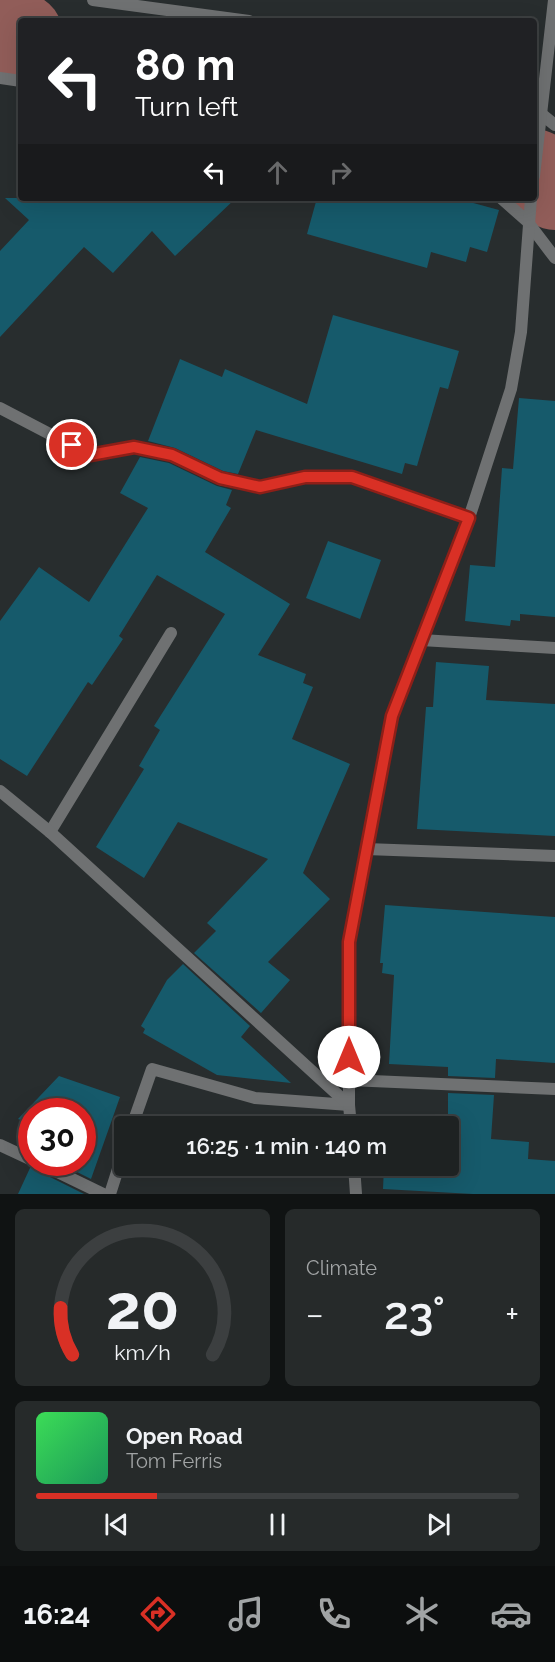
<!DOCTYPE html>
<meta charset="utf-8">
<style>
body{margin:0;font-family:Raleway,sans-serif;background:#262a2a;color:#f1f3f6;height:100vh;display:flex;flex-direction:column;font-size:22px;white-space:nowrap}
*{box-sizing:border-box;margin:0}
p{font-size:20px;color:#a1a4a5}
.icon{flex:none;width:33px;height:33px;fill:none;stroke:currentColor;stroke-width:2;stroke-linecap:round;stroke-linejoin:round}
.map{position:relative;height:1194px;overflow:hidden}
.drawer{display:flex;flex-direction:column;gap:15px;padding:15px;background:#101313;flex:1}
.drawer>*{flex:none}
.hud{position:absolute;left:18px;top:18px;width:519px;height:183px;border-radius:6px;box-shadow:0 6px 24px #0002,0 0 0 2px #3c3f40;background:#202124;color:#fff;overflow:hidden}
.speed{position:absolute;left:18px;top:1098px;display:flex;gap:12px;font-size:30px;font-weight:700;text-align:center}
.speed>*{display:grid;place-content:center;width:78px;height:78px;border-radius:50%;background:#1e2222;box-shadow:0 6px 24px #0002,0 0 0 2px #3c3f40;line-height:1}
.speed .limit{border:9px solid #d22;background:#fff;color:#111}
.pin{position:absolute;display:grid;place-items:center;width:51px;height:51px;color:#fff;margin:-26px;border:3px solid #fff;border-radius:50%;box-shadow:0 2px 6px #0007}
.me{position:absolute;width:66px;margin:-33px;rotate:0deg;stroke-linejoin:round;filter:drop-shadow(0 0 4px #0008)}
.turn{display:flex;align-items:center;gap:21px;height:126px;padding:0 18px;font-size:27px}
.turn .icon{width:78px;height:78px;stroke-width:2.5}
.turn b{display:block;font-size:42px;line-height:51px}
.lanes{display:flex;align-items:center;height:57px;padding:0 18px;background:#0003;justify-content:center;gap:30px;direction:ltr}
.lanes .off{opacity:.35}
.big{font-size:45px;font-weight:600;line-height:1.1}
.drawer .tile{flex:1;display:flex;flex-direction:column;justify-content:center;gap:9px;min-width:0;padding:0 21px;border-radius:9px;background:#262a2a}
.drawer .dial{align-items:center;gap:0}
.dial svg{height:156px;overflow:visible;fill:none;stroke:#3c3f40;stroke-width:7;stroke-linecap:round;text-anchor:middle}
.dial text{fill:#f1f3f6;stroke:none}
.song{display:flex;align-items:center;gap:18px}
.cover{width:72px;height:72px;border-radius:9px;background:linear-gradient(135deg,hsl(130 70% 55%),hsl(150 70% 35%))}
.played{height:6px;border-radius:3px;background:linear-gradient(90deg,#d93025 25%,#3c3f40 25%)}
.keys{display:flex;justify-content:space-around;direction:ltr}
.heat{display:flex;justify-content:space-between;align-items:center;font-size:33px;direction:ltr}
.drawer .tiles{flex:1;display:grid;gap:15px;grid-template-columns:1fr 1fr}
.tile:last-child{grid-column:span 2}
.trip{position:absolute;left:114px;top:1116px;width:345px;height:60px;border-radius:6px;background:#1e2222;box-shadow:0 6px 24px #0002,0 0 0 2px #3c3f40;font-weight:600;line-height:60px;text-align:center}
.dock{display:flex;height:96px;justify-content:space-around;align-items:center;background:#0c0e0e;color:#a1a4a5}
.dock .icon{width:42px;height:42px}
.dock .selected{color:#d93025}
.dock b{font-size:27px;color:#f1f3f6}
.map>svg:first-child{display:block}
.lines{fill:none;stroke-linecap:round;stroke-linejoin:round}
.river{stroke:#915d59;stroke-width:84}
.building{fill:#165a6b}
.service{stroke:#6f7172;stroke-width:12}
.minor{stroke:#6f7172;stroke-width:12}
.route-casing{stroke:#8d1f18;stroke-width:15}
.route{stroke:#d93025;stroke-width:10}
</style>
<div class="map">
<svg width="555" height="1194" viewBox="0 0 555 1194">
<rect width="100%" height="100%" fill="#282d2e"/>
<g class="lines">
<g class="river">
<polyline points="0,32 21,35"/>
<polyline points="534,171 555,188"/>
</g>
</g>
<g class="building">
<polygon points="5,198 236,198 175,256 152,231 113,273 84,247 0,337 0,251 29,220"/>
<polygon points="317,198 455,198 499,210 487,252 470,247 466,262 431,252 427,268 307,234"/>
<polygon points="333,315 459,351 448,389 440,387 417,466 405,463 402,474 256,430 238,474 223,471 175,448 148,441 180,359 222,377 225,369 307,404"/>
<polygon points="519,398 555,401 555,617 520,614 520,621 511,620 510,626 465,621 470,565 495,567 502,468 513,469"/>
<polygon points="140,457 169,463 217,486 232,490 226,505 231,508 205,552 290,604 258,655 306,674 303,683 313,687 292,739 350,764 303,873 330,899 268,962 290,980 261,1013 194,953 216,931 207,923 268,859 178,822 144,878 96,847 144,769 139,766 160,730 154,726 225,614 157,575 119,636 123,639 92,685 88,682 27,776 0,759 0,621 39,567 89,602 148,508 120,493"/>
<polygon points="328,541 381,560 360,619 306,598"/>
<polygon points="436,662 489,666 486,700 555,704 555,836 417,829 426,707 433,707"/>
<polygon points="385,905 555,917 555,1063 496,1059 495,1078 448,1076 448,1067 389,1064 394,975 382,973 383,963 380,963"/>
<polygon points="183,964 250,1026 241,1037 291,1083 217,1075 143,1033 145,1029 141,1026 167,980"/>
<polygon points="59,1076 120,1097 91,1179 57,1162 82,1162 82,1112 32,1112 32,1124 18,1119"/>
<polygon points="448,1093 494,1095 491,1139 529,1142 528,1159 555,1161 555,1194 473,1194 383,1189 384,1166 448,1166"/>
<polygon points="30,1168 32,1168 84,1194 18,1194"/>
</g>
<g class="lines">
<g class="service">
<polyline points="0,408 90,455 134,447 172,455 220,479 260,487 305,477 352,477 469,518"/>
<polyline points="50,832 171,633"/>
<polyline points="132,1126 152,1069 255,1098 349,1105"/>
<polyline points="0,1145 32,1160"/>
<polyline points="37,1162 103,1194"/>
<polyline points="110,1194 124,1150"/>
</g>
<g class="minor">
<polyline points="93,0 249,21"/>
<polyline points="0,78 21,81"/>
<polyline points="534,108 555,125"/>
<polyline points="534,176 554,0"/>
<polyline points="501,198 527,221 555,258"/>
<polyline points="421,640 555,648"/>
<polyline points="0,791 50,832 349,1105 351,1126"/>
<polyline points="366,849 555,856"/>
<polyline points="349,1080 555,1089"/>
<polyline points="349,1105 349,942 392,716 469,518 511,389 521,332 531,198"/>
<polyline points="354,1166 356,1194"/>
</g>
</g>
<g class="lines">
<defs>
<polyline id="route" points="72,445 90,455 134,447 172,455 220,478 260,487 305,477 352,477 469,518 392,716 349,942 349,1057"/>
</defs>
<use href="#route" class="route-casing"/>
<use href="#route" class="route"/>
</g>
</svg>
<div class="speed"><div class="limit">30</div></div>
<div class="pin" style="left:72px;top:445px;background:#d93025"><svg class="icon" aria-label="arrive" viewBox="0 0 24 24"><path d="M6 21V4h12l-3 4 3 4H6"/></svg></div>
<svg class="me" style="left:349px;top:1057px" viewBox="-20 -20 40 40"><circle r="19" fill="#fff"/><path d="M0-13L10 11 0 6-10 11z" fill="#d93025"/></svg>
<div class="trip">16:25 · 1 min · 140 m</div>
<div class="hud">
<div class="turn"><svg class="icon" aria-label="left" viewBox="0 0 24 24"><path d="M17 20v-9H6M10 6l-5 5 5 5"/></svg><div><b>80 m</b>Turn left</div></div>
<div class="lanes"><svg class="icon" aria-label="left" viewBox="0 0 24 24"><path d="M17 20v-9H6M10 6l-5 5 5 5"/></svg><svg class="icon off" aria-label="ahead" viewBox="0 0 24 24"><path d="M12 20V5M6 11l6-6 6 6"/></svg><svg class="icon off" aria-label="right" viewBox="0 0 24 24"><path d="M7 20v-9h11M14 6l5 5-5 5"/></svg></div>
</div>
</div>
<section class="drawer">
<div class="tiles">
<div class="tile dial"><svg viewBox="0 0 100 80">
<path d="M14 69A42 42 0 1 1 86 69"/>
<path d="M14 69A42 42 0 0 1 8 45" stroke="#d93025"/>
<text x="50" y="56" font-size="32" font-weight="700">20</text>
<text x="50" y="72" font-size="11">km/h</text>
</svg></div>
<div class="tile"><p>Climate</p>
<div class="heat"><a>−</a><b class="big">23°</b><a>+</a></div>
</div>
<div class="tile">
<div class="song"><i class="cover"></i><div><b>Open Road</b><p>Tom Ferris</p></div></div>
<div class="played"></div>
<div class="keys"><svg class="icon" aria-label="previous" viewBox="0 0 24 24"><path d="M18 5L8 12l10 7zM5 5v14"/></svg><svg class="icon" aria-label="pause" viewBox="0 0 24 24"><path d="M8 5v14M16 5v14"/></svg><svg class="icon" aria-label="next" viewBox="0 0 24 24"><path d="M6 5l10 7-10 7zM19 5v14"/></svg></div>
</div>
</div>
</section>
<nav class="dock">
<b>16:24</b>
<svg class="icon selected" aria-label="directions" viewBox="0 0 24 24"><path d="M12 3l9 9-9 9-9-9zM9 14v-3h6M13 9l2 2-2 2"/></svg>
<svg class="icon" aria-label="music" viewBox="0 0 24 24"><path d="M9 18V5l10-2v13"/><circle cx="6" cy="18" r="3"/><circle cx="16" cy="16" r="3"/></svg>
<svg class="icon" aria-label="phone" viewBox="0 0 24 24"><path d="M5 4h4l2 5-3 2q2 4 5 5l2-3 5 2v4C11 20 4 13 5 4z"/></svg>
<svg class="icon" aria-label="climate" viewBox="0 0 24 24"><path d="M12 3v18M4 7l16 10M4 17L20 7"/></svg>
<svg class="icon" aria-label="car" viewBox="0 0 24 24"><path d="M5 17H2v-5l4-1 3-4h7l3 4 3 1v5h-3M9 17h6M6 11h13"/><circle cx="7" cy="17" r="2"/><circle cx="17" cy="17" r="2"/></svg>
</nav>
